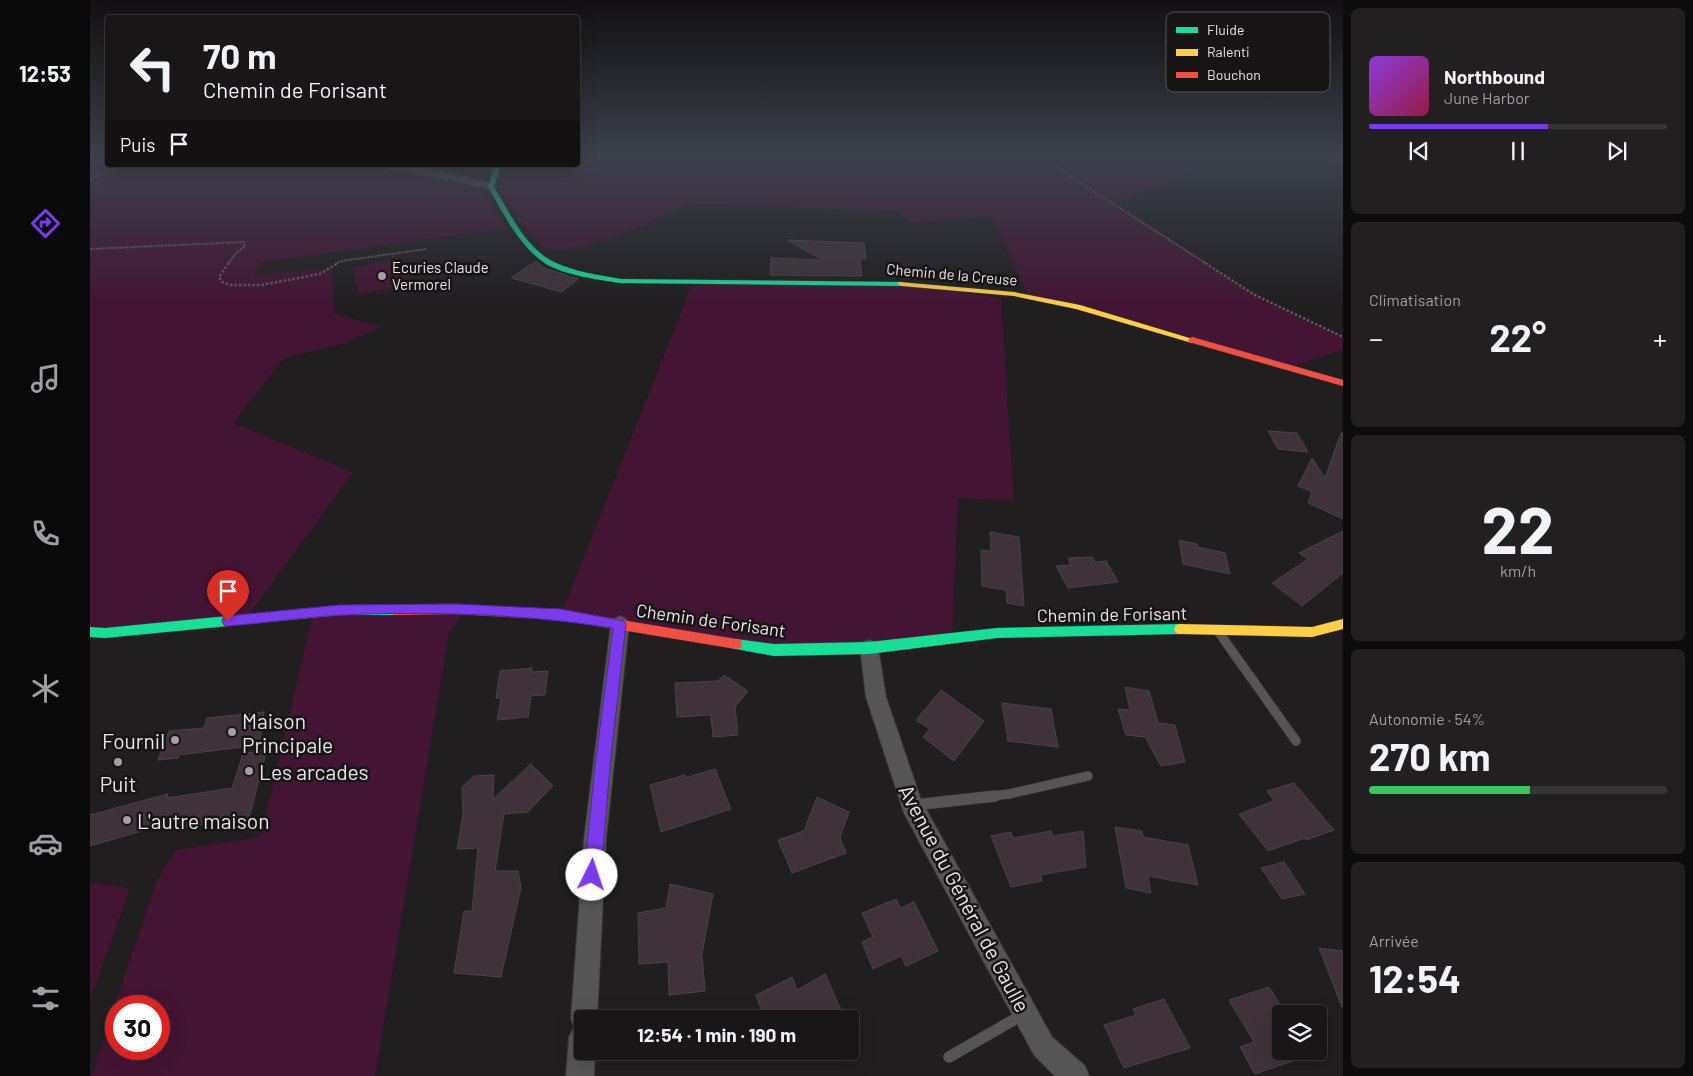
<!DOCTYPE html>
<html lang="fr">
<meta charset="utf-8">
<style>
body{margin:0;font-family:Barlow,sans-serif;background:#211f20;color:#f1f3f6;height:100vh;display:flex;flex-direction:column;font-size:19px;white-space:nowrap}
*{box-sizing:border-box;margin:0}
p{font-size:16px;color:#9f9fa1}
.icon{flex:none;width:28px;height:28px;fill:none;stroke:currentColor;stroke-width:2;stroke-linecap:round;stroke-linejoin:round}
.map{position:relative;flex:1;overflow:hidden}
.side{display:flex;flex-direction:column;gap:8px;padding:8px;background:#0d0c0d;width:350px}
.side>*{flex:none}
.guide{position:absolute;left:15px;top:15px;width:475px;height:152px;border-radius:5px;box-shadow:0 5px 20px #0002,0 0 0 1px #363536;background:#181617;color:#f1f3f6;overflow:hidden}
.controls{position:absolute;left:1182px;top:1005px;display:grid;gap:10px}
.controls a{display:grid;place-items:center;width:55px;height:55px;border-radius:5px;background:#181617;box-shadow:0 5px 20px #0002,0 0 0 1px #363536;font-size:25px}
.speed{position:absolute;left:15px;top:995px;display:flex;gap:10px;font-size:25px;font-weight:700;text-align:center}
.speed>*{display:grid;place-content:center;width:65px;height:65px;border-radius:50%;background:#181617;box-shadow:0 5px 20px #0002,0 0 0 1px #363536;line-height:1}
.speed .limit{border:8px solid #d22;background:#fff;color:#111}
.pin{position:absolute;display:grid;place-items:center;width:42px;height:42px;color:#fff;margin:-51px -21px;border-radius:50% 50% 50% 0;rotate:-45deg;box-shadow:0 0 5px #0007}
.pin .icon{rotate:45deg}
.me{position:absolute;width:55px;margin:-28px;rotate:4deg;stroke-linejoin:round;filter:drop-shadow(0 0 4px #0008)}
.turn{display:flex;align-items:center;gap:18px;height:105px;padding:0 15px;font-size:22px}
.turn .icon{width:65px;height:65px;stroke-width:2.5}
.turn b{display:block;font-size:35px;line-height:42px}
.then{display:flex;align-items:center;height:48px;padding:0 15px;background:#0003;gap:10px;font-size:19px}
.big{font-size:38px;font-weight:700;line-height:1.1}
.side .tile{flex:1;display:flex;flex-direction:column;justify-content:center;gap:8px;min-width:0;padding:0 18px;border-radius:8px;background:#211f20}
.side .dial{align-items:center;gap:0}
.dial b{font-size:65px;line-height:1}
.song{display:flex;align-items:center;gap:15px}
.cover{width:60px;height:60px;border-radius:8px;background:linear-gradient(135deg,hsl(270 70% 55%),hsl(340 70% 35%))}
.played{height:5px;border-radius:2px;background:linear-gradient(90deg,#7c3aed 60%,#363536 60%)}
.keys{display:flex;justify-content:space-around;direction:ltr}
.heat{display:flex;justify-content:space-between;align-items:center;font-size:28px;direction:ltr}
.charge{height:8px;border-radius:4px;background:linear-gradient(90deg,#34c759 54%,#363536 0)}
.trip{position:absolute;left:484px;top:1010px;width:285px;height:50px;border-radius:5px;background:#181617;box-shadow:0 5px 20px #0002,0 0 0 1px #363536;font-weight:700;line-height:50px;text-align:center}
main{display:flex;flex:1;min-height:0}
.dock{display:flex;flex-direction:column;width:90px;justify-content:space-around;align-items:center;background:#0a0909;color:#9f9fa1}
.dock .icon{width:35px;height:35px}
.dock .current{color:#7c3aed}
.dock b{font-size:22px;color:#f1f3f6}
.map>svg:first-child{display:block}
.green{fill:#431433;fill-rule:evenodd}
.building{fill:#40313a;stroke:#474446}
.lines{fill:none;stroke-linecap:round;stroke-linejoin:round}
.lane-far1-casing{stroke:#3a3839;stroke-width:10}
.lane-casing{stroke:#3a3839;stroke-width:12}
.street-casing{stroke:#3a3839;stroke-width:2}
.fast-casing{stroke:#3a3839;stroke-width:1}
.slow-casing{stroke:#3a3839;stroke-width:1}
.jam-casing{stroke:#3a3839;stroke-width:1}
.path-far1{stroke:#5c5a5a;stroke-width:2;stroke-dasharray:2 1;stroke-linecap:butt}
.path{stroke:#5c5a5a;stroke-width:2.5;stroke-dasharray:2.5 2;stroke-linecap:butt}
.lane-far1{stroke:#565556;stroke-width:9}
.lane{stroke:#565556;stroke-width:11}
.street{fill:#565556;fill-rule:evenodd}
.fast{fill:#16e098;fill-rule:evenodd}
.slow{fill:#ffcf43;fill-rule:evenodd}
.jam{fill:#f24e42;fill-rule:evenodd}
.route{fill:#7c3aed;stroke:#51269a}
.poi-dot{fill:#a3a0a1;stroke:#181416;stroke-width:2}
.labels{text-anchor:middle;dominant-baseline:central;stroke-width:5;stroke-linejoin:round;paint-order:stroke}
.far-poi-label{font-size:15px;fill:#e9e6e7;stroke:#181416;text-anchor:start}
.far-street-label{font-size:15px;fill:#e9e6e7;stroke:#181416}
.street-label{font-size:18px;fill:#e9e6e7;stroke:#181416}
.near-poi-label{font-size:21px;fill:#e9e6e7;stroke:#181416;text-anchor:start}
.near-street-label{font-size:21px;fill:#e9e6e7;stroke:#181416}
.key{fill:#181416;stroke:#575355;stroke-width:1}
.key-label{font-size:14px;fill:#e9e6e7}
</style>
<main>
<nav class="dock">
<b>12:53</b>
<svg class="icon current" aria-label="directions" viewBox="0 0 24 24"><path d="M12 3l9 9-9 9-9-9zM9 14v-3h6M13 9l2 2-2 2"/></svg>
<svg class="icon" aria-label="music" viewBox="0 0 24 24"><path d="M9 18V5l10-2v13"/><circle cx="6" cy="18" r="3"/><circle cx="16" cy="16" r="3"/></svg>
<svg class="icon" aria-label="phone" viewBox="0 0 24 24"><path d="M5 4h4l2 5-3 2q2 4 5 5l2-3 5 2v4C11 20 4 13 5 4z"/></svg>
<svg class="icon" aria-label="climate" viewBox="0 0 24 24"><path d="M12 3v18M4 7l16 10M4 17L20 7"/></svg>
<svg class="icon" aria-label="car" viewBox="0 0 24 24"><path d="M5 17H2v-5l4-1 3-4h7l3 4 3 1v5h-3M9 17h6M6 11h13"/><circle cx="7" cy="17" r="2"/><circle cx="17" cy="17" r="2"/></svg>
<svg class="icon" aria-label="filters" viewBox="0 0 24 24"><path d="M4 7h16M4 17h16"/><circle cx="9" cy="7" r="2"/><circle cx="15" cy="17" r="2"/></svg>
</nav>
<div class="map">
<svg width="1253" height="1076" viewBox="0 0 1253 1076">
<rect width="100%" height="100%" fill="#201e1f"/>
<g class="green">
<polygon points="0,155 17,155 18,165 282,165 373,182 389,189 396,196 416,228 173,262 164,275 242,268 244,313 291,327 256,343 194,358 143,423 263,472 156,619 0,632"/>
<polygon points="488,155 834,155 846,167 965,164 983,178 1165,295 1212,319 1253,337 1253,350 1197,368 939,297 901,215 823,223 807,211 598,203 550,227 499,245 474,249 455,248 433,225 410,191 415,165 488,165"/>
<polygon points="952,155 1105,155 1120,163 1026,203"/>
<polygon points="314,258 322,284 269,295 263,267"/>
<polygon points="603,282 804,283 911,298 924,501 868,498 862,638 684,650 471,615"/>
<path d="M376 609 359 633 285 1076H1L66 882 86 850 171 837 223 613ZM26 1006H69V1049H26Z"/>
<polygon points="0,883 40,888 0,1000"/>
</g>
<g class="building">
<polygon points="697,240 774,243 776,259 770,259 772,276 680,275 681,258 733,260"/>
<polygon points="446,261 454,268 488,279 472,292 421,278"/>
<polygon points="1178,431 1207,433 1218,452 1188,449"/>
<polygon points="1251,433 1253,433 1253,519 1218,503 1222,492 1208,486 1222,458 1235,478"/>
<polygon points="1253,531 1253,573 1212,606 1182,583 1218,559 1209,553"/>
<polygon points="900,532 929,537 934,606 917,603 916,590 892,586 891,550 901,551"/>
<polygon points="1089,540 1107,544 1108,547 1135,553 1140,574 1093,564"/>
<polygon points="1003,557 1005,562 1016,561 1028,582 978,588 966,566 981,565 978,558"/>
<polygon points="442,668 442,672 458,671 455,695 441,696 438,717 407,720 411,698 406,698 410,671"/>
<polygon points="634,675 658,691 645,707 648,735 623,737 621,715 587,717 585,683 628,681"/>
<polygon points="1035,687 1059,691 1068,723 1085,725 1095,762 1071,766 1055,737 1036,735 1028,709 1040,710"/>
<polygon points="851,690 894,721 864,761 833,737 840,729 826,720"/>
<polygon points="912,703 961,709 968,747 918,741"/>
<polygon points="174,712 169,745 89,755 88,758 68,760 79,731 114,728 117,718"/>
<polygon points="177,749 159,818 83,829 86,821 0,846 0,815 78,794 77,798 142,788 153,754"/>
<polygon points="441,764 463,786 438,812 414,814 405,871 428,871 431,888 411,977 364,973 374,911 382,911 388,848 367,849 373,814 372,787 384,776 404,775 403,799"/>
<polygon points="625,769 641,809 571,832 560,785 595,775 595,778"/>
<polygon points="1204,783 1244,830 1216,840 1215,838 1178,851 1149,814 1184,801 1177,791"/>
<polygon points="727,797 759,812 750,838 756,853 702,873 688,840 714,831"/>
<polygon points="1025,827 1052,831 1053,837 1098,845 1108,885 1058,876 1061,893 1036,888"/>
<polygon points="961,831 963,836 993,831 996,867 950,875 952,881 921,887 901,836 921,832 923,838"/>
<polygon points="1194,862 1204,877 1215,894 1192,899 1171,868"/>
<polygon points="580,884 623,894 612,954 615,991 579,995 578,962 549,964 548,913 576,908"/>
<polygon points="806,899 810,908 824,902 848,951 816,966 811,956 783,969 772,942 783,937 772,913"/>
<polygon points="1229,948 1253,951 1253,1007 1252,1007"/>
<polygon points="735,974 755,1019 685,1019 681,1009 673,1014 666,995 702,977 707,990"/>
<polygon points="1179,987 1191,1006 1191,1051 1222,1051 1223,1054 1165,1074 1150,1047 1164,1042 1139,1000"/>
<polygon points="1074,999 1100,1048 1034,1068 1014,1025 1046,1015 1043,1009"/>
</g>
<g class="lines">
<defs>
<g id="lane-far1">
<polyline points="1130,634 1206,741"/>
<polyline points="894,797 919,794 998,776"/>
</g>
<g id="lane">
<polyline points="824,805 905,796"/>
<polyline points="859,1057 934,1014"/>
</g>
<g id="street">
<path d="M292 165C312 165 392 176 406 187L401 190 366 181 296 168Z"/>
<polygon points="530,616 536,619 539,624 516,839 507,1019 492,1019 492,1051 505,1051 504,1076 476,1076 479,1037 484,1027 481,1019 494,839 521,624 524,619"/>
<polygon points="779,640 786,642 788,648 796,697 831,800 962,1037 995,1066 999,1076 965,1076 944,1055 814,813 776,697 770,648 772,642"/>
</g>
<g id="fast">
<path d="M405 165H411L404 187C420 213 435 248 464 262 485 272 508 275 531 279L812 282 816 284 812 286 531 283C509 280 475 275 456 264 429 246 414 214 398 187Z"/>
<polygon points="250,605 305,605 309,606 311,610 309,614 305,615 250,615 15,638 0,637 0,627 15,628"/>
<polygon points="1090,624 1094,625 1096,629 1094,633 1090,634 907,638 779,654 684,656 646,649 641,648 640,644 641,640 646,639 684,644 779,642 907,628"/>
</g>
<g id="slow">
<polygon points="809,282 924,292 990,305 1106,340 1102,343 986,309 924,296 812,286 808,284"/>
<polygon points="1253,619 1253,629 1222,637 1090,634 1086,633 1084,629 1086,625 1090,624 1222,627"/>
</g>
<g id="jam">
<polygon points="1102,337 1253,380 1253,386 1099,342 1098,340"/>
<polygon points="365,604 471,610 646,639 651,640 652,644 651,648 646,649 471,620 365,614 305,615 301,614 299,610 301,606 305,605"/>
</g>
</defs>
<use href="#lane-far1" class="lane-far1-casing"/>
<use href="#lane" class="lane-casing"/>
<use href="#street" class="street-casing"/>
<use href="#fast" class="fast-casing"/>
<use href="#slow" class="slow-casing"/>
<use href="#jam" class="jam-casing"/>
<g class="path-far1">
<polyline points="954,155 983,178 1117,264"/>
<polyline points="1226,155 1253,164"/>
<polyline points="0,179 33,165"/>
<polyline points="0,249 154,242 154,247 146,253 138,264"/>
<polyline points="246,264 251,261 337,249"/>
</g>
<g class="path">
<polyline points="139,263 129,277 132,282 140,285 171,285 230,274 248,263"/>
<polyline points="1115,263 1165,295 1253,337"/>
</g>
<use href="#lane-far1" class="lane-far1"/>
<use href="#lane" class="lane"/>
<use href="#street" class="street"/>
<use href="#fast" class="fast"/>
<use href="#slow" class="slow"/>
<use href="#jam" class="jam"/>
</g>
<linearGradient id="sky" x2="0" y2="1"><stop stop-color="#121011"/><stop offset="0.51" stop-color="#3c414d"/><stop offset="1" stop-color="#3c414d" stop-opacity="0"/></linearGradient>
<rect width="1253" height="306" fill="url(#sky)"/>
<path class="route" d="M365 604 471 609 534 621 536 624 520 766 511 875 508 880 502 883 497 880 494 875 505 766 523 628C434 614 342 611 251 615 213 617 176 623 138 626L134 625 132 621 134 617 138 616 250 605Z"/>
<g class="poi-dot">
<circle cx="292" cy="276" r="5"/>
<circle cx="142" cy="732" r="5"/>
<circle cx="85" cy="740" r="5"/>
<circle cx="28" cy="762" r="5"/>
<circle cx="159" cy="771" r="5"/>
<circle cx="37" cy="820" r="5"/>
</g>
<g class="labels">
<g class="far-poi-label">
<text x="302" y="267">Ecuries Claude<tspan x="302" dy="17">Vermorel</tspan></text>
</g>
<g class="far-street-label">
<text transform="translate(862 274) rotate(5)">Chemin de la Creuse</text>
</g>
<g class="street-label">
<text transform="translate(1022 614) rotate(-1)">Chemin de Forisant</text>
<text transform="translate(621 620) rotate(8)">Chemin de Forisant</text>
</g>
<g class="near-poi-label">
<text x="152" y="720">Maison<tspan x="152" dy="24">Principale</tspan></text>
<text x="75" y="740" text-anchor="end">Fournil</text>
<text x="169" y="771">Les arcades</text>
<text x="28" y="783" text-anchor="middle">Puit</text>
<text x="47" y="820">L'autre maison</text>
</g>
<g class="near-street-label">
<text transform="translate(875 898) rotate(62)">Avenue du Général de Gaulle</text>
</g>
</g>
<rect x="1076" y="12" width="164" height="80" rx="8" class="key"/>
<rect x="1086" y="27" width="22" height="6" fill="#16e098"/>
<rect x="1086" y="49" width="22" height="7" fill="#ffcf43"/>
<rect x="1086" y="72" width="22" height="6" fill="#f24e42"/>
<g class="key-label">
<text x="1117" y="35">Fluide</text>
<text x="1117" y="57">Ralenti</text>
<text x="1117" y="80">Bouchon</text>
</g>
</svg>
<div class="controls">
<a><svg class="icon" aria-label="layers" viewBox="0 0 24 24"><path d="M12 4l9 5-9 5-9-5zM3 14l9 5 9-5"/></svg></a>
</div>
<div class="speed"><div class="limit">30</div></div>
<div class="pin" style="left:138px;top:621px;background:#d93025"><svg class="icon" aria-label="arrive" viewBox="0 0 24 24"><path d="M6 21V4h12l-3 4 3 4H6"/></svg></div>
<svg class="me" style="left:502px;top:875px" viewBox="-20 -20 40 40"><circle r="19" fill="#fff"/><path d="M0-13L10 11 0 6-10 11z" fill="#7c3aed"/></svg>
<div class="trip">12:54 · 1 min · 190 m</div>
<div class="guide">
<div class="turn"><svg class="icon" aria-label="left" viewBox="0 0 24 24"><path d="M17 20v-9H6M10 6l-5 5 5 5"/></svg><div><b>70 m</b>Chemin de Forisant</div></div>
<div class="then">Puis<svg class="icon" aria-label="arrive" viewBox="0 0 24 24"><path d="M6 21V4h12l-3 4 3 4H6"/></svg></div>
</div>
</div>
<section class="side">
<div class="tile">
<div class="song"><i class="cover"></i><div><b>Northbound</b><p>June Harbor</p></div></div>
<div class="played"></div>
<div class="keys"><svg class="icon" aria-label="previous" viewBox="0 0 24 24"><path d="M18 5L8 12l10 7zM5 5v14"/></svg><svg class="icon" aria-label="pause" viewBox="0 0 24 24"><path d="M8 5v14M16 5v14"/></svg><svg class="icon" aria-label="next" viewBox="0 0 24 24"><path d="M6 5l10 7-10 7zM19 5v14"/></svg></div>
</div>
<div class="tile"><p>Climatisation</p>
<div class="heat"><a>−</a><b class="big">22°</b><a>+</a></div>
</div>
<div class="tile dial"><b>22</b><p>km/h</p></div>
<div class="tile"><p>Autonomie · 54%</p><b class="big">270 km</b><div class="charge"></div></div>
<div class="tile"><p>Arrivée</p><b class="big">12:54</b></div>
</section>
</main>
